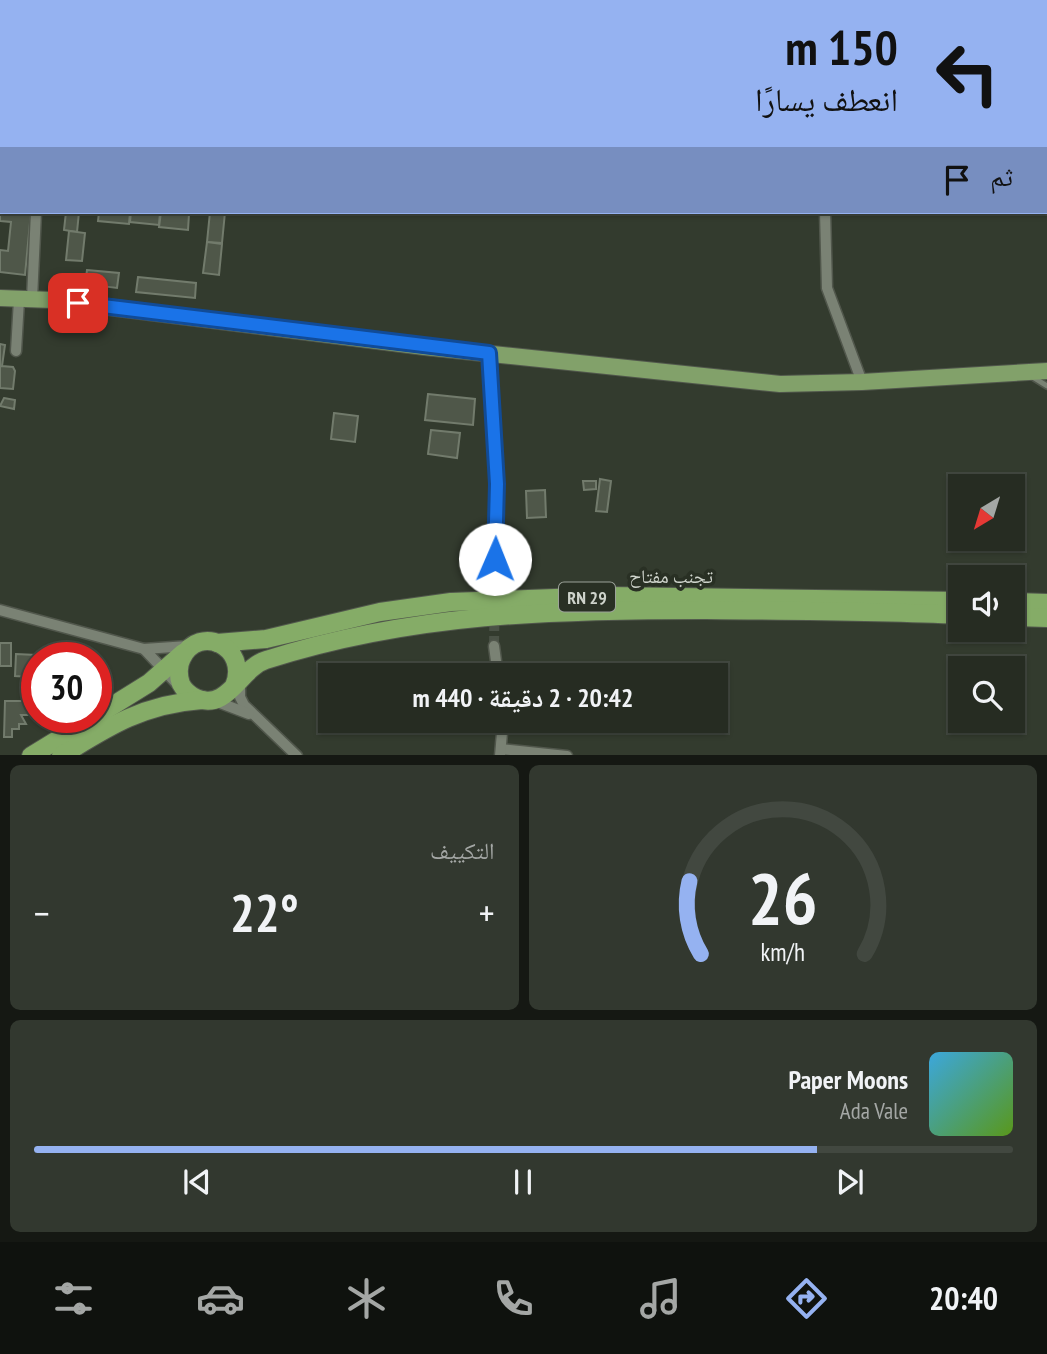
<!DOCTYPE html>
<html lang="ar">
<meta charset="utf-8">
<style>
body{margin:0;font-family:"PT Sans Narrow","Noto Naskh Arabic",sans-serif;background:#32382f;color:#f1f3f6;direction:rtl;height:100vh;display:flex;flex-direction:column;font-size:26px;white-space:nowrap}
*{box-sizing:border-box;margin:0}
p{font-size:23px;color:#a4a7a5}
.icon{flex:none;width:38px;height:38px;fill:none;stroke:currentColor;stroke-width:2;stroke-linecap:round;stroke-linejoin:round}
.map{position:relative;height:755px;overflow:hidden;direction:ltr}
.details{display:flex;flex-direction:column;gap:10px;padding:10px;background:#151813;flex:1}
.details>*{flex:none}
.guide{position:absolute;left:0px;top:0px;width:1048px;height:214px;box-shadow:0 2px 5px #0004,0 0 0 2px #424840;direction:rtl;background:#95b2f1;color:#111;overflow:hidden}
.needle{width:46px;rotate:218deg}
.fabs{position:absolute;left:948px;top:474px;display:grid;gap:14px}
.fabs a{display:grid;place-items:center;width:77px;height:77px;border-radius:0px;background:#262c22;box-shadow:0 2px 5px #0004,0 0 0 2px #424840;font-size:35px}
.speed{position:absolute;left:21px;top:642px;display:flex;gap:14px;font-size:35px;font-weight:700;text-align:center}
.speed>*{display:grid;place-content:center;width:91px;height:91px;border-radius:50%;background:#262c22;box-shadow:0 2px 5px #0004,0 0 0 2px #424840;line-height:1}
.speed .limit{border:10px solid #d22;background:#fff;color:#111}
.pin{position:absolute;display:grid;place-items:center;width:60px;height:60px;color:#fff;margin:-30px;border-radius:14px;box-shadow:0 4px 10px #0006}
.me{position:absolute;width:77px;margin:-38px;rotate:1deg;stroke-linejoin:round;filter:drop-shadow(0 0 5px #0008)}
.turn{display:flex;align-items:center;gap:24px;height:147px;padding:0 35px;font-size:32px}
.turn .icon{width:91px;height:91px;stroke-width:2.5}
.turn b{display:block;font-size:49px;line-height:60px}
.then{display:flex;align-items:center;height:66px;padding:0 35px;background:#0003;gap:14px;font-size:26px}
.big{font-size:52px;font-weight:700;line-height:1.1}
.details .tile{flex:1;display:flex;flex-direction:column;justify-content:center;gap:10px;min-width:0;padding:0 24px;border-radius:10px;background:#32382f}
.details .dial{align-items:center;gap:0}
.dial svg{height:182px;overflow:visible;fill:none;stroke:#424840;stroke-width:7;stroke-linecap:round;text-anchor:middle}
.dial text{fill:#f1f3f6;stroke:none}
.song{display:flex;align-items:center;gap:21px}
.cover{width:84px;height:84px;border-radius:10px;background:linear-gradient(135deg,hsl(200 70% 55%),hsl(90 70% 35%))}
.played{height:7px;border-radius:4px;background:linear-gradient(90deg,#95b2f1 80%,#424840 80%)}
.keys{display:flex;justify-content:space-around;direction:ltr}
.heat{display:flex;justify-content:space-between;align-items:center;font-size:38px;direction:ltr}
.details .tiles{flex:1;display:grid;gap:10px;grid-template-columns:1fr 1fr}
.tile:last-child{grid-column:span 2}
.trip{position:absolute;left:318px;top:663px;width:410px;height:70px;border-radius:0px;background:#262c22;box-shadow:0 2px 5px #0004,0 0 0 2px #424840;font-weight:700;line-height:70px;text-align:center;direction:rtl}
.dock{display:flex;height:112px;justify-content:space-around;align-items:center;background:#0f120e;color:#a4a7a5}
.dock .icon{width:49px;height:49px}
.dock .selected{color:#95b2f1}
.dock b{font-size:32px;color:#f1f3f6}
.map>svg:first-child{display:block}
.green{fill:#4f683c}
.building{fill:#4f5749;stroke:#727b6c;stroke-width:2}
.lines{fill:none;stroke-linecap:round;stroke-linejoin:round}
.minor-tunnel{stroke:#4a5246;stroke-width:10;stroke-dasharray:10 5;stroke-linecap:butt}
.service-casing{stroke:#51574c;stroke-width:8}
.minor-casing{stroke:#51574c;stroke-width:13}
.primary-casing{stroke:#51574c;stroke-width:18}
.trunk-casing{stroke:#51574c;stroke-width:20}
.service{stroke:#7a8274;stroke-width:5}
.minor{stroke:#7a8274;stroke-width:10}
.primary{stroke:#82a16a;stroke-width:16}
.trunk{stroke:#85ac67;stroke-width:18}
.route-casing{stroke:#114b97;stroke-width:18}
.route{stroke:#1a73e8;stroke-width:12}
.labels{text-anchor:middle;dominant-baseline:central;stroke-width:7;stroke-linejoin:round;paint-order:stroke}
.shield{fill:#293024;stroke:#9ca299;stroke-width:2}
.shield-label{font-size:18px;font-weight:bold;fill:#ced3cb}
.street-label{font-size:19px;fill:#ced3cb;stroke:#293024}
</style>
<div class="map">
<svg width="1047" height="756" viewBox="0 0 1047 756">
<rect width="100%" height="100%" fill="#333b2e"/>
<g class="green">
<polygon points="127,0 326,0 130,2"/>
<polygon points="348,0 682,0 683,2 350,2"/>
</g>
<g class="building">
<polygon points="0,203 2,212 31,212 25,275 0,272 0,250 8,251 11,222 0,221"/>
<polygon points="66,212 79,212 77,232 64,230"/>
<polygon points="99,212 130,212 129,224 98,221"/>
<polygon points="131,212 160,212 159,225 130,222"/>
<polygon points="161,212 189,214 188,230 159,227"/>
<polygon points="210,212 225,212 222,243 207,242"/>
<polygon points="69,231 85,233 82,261 66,260"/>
<polygon points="207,242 222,244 219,275 203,273"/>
<polygon points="87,270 119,273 117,288 85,284"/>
<polygon points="75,276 84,277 83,283 74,282"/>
<polygon points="138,277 196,283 195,298 136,292"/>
<polygon points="0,344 5,345 2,366 13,367 15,371 13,389 0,388"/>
<polygon points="428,394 475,399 473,425 425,420"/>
<polygon points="4,398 15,400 14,409 0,406"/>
<polygon points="334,413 358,416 355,442 331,439"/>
<polygon points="431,430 460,433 457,458 428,454"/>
<polygon points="600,479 611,481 607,512 596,511"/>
<polygon points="583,481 596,481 596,489 584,490"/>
<polygon points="545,490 546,517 527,518 526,491"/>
<rect x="0" y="643" width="11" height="23"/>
<polygon points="16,654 36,655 35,672 29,671 29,677 15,676"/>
<polygon points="5,701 29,701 29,715 21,715 26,724 19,724 19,729 12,729 12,737 4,737"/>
</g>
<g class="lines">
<polyline class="minor-tunnel" points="494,646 495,584"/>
<defs>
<polyline id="service" points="1031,376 1047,386"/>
<g id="minor">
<polyline points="708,0 708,2"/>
<polyline points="55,2 55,0"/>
<polyline points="0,36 2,36"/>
<polyline points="0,176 2,176"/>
<polyline points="825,212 827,288 862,382"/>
<polyline points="32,299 36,212"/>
<polyline points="16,351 19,300"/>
<polyline points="489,353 497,484 495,584"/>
<polyline points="0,610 144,649 188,646"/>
<polyline points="494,646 498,676"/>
<polyline points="144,649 180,687"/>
<polyline points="240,680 240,697 244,705 297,756"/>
<polyline points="215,701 249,714"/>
<polyline points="501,749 567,756"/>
<polyline points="500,756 503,721"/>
</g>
<polyline id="primary" points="0,298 52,300 425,347 780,384 862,382 1047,371"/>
<g id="trunk">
<polyline points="1013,602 1047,603"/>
<polyline points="1013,617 1047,618"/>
<polyline points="217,643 266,639 380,612 451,602 608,596 961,601"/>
<path d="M234 686C250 647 199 623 182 658 178 665 178 676 181 684 184 690 190 695 196 698 228 712 240 668 266 660 413 613 554 610 706 610 791 611 876 611 961 615"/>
<polyline points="96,716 149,683 183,653"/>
<polyline points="31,756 93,718"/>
<path d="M61 756C109 726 144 704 202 700"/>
</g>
</defs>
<use href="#service" class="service-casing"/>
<use href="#minor" class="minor-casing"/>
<use href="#primary" class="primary-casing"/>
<use href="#trunk" class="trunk-casing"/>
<use href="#service" class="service"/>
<use href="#minor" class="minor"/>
<use href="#primary" class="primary"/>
<use href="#trunk" class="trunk"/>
</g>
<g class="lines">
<defs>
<polyline id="route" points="78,303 489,353 497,484 495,559"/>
</defs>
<use href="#route" class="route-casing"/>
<use href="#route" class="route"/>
</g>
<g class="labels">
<rect class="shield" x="559" y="582.5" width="56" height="29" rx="5"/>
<g class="shield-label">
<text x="587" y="597">RN 29</text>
</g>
<g class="street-label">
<text x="671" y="576">تجنب مفتاح</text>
</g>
</g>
</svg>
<div class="fabs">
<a><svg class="needle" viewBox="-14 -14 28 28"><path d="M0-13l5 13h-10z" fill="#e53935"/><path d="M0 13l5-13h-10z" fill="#a4a7a5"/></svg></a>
<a><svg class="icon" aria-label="sound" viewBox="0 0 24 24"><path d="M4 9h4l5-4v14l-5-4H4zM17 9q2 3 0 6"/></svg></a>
<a><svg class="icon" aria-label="search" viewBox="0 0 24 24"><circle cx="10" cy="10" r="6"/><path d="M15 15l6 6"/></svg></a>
</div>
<div class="speed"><div class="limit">30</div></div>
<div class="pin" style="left:78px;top:303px;background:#d93025"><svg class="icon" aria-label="arrive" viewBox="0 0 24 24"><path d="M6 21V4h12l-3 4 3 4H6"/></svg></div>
<svg class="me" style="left:495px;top:559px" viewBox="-20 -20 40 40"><circle r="19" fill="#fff"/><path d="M0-13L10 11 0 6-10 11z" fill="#1a73e8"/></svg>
<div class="trip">20:42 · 2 دقيقة · 440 m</div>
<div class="guide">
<div class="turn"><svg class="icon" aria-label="left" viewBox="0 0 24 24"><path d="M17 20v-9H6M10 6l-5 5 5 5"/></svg><div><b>150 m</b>انعطف يسارًا</div></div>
<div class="then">ثم<svg class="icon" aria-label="arrive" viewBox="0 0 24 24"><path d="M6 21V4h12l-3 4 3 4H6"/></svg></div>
</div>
</div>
<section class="details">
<div class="tiles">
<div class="tile dial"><svg viewBox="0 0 100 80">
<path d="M14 69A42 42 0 1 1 86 69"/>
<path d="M14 69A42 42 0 0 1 9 37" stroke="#95b2f1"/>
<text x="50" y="56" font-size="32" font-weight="700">26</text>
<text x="50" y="72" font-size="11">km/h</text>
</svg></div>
<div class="tile"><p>التكييف</p>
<div class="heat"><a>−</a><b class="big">22°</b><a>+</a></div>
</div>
<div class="tile">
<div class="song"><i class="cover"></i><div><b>Paper Moons</b><p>Ada Vale</p></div></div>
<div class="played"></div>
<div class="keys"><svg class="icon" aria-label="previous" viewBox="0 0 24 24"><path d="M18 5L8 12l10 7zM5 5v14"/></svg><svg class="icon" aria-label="pause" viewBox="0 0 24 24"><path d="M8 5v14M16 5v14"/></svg><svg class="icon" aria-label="next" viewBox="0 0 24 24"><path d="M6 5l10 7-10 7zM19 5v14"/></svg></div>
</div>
</div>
</section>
<nav class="dock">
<b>20:40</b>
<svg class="icon selected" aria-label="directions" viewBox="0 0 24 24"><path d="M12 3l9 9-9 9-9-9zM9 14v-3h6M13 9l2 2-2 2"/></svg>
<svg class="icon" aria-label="music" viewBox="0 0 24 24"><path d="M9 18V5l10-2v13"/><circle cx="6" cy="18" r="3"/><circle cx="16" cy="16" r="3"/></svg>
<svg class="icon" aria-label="phone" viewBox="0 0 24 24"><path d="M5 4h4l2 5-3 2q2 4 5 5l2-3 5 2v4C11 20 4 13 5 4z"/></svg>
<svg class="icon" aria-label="climate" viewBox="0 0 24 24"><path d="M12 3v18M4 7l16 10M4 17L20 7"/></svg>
<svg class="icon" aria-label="car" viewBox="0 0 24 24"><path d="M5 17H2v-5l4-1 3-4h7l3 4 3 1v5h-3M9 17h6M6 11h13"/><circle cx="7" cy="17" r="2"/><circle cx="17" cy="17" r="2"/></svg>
<svg class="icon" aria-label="filters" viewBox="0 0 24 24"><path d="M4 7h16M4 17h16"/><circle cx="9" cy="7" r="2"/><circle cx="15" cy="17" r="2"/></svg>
</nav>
